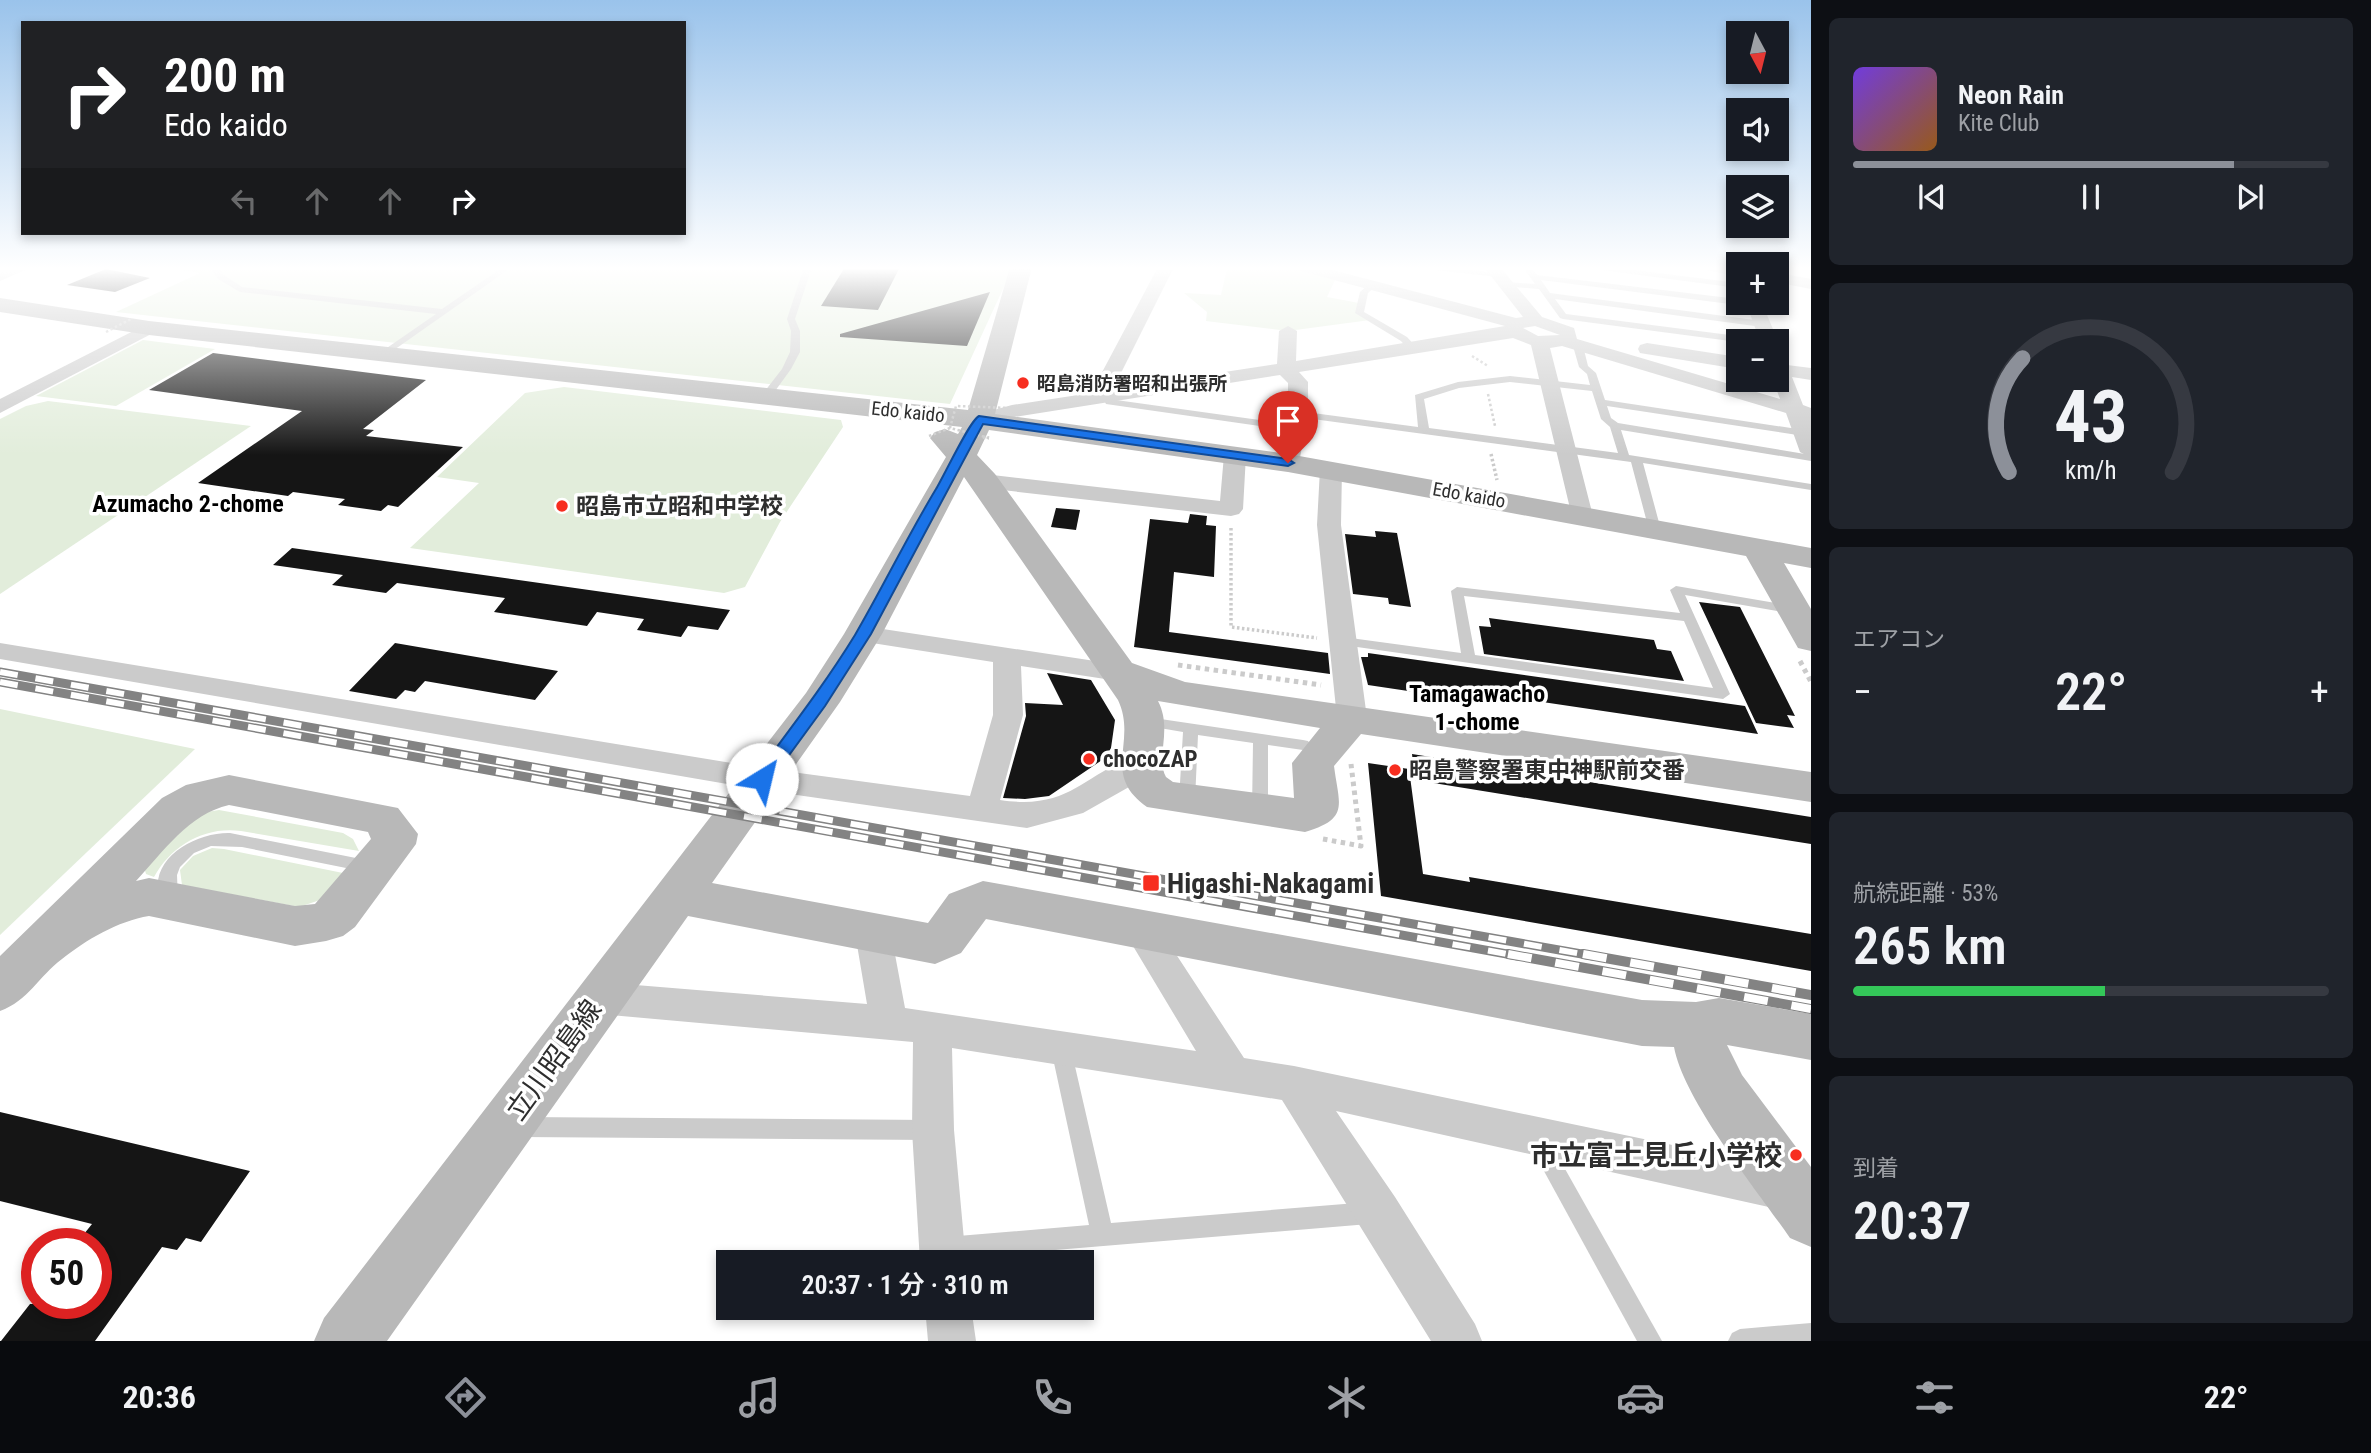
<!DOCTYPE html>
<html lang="ja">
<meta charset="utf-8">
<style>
body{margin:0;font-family:"Roboto Condensed","Noto Sans JP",sans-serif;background:#20242c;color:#f1f3f6;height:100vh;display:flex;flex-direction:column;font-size:26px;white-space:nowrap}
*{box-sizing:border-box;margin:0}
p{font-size:23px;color:#9ea1a6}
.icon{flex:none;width:38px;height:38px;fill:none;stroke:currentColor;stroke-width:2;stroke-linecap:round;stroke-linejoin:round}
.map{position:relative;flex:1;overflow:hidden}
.side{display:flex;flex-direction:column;gap:18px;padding:18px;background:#0d0f14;width:560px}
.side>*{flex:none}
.banner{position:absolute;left:21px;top:21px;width:665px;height:214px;border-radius:0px;box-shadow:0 4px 10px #0003;background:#202124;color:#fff;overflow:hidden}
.needle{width:46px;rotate:173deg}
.tools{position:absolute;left:1726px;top:21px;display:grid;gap:14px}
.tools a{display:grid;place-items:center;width:63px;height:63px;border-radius:0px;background:#171b24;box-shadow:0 4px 10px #0003;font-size:35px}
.speed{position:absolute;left:21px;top:1228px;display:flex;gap:14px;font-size:35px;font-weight:700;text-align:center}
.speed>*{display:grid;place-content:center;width:91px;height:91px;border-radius:50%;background:#171b24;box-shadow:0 4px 10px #0003;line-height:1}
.speed .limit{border:10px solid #d22;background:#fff;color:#111}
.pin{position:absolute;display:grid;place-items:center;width:60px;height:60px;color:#fff;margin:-72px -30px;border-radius:50% 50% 50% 0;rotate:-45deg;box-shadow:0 0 7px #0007}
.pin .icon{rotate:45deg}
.me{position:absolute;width:77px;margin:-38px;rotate:36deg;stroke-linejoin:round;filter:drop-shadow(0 0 5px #0008)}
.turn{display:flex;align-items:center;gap:24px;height:147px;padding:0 28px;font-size:32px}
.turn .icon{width:91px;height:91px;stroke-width:2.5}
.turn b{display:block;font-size:49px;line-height:60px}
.lanes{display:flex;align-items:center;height:66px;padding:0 28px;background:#0003;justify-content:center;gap:35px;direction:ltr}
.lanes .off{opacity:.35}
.big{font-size:52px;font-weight:600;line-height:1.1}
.side .widget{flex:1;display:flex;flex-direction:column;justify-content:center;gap:10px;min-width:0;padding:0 24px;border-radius:10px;background:#20242c}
.side .dial{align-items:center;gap:0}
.dial svg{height:182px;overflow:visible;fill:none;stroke:#363941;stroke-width:7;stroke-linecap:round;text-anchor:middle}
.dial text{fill:#f1f3f6;stroke:none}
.song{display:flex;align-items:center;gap:21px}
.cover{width:84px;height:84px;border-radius:10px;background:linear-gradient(135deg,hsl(260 70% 55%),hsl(30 70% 35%))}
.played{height:7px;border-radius:4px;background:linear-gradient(90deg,#8c9099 80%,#363941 80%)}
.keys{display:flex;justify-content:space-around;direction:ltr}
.heat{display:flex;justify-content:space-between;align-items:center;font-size:38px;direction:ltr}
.charge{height:10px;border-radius:5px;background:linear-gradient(90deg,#34c759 53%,#363941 0)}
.trip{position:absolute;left:716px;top:1250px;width:378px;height:70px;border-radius:0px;background:#171b24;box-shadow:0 4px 10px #0003;font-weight:600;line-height:70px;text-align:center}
.dock{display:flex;height:112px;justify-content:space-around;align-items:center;background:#090b0e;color:#9ea1a6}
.dock .icon{width:49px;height:49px}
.dock .current{color:#8c9099}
.dock b{font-size:32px;color:#f1f3f6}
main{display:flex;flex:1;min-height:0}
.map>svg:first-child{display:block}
.green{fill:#e2eddb}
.building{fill:#151515}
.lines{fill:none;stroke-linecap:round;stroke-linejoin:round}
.path-far2{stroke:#cbcbcb;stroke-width:2.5;stroke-dasharray:2.5 2.5;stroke-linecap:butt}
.path-far1{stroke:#cbcbcb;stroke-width:3.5;stroke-dasharray:2.5 2.5;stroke-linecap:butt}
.path{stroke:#cbcbcb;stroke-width:5;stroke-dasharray:4.5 4.5;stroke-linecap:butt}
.lane{fill:#cbcbcb;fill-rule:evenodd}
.street{fill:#cbcbcb;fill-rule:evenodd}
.secondary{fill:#b8b8b8;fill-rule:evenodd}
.rail-far1-casing{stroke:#838383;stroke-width:9}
.rail-casing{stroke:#838383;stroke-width:10}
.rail-far1{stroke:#fff;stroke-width:6;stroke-dasharray:18;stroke-linecap:butt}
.rail{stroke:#fff;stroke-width:8;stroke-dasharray:24;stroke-linecap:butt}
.path-bridge-far1{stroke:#cbcbcb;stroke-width:2.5;stroke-dasharray:2.5 2.5;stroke-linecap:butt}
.path-bridge{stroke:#cbcbcb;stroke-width:3.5;stroke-dasharray:2.5 2.5;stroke-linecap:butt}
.route{fill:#1a73e8;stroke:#114b97;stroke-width:2}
.poi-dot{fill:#f72d1f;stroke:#fff;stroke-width:2.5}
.labels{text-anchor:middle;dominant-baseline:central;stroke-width:7;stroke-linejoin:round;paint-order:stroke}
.far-poi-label{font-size:19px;font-weight:bold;fill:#2e2e2e;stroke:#fff;text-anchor:start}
.far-street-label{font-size:19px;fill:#2e2e2e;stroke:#fff}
.poi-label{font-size:23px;font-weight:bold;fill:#2e2e2e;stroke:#fff;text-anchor:start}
.neighbourhood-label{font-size:24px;font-weight:bold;fill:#000;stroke:#fff}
.near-poi-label{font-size:28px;font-weight:bold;fill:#2e2e2e;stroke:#fff;text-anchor:start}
.near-street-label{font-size:28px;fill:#2e2e2e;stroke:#fff}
</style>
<main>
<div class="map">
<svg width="1811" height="1341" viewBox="0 0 1811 1341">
<rect width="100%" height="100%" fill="#fff"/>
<g class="green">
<polygon points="166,267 1013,267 950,404 116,312 200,273"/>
<polygon points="1243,267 1296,267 1336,278 1327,297 1359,303 1360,313 1370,320 1288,331 1206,321 1207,312 1184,293 1221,295 1227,269"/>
<polygon points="143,340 215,349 116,406 36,396"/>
<polygon points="564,387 841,420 843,427 780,522 745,587 724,593 410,548 479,483 437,477 525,393"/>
<polygon points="48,401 251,426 0,594 0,419 26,406"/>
<polygon points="0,709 195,749 0,935"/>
<path d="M219 810 343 833 353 839 359 851 241 831C204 826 171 846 154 877L146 874 144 867 201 813Z"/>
<polygon points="212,848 224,849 343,873 320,900 299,907 182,885 180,870 193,856"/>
</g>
<g class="building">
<polygon points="845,267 900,267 878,310 821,306"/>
<polygon points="106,269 150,278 115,292 67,285"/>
<polygon points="990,292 967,346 840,337 840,334"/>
<polygon points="213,353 426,380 363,429 374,430 366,436 463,447 398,507 388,505 381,511 338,505 345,499 293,492 288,496 198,483 302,411 149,390"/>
<polygon points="1056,508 1080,510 1076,530 1051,527"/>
<polygon points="1190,514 1207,516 1206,525 1216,526 1214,577 1174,572 1169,632 1328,653 1330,674 1134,647 1150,519 1188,523"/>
<polygon points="1375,531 1397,533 1411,607 1389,604 1388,598 1353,594 1345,534 1376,537"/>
<polygon points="292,548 730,610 718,630 688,626 681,637 637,630 644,619 597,612 587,626 494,612 505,598 397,583 386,593 332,585 343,575 273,565"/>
<polygon points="1699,602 1740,607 1795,716 1787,715 1794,728 1756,723"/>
<polygon points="1489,618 1654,640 1657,649 1671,651 1684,681 1484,654 1479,626 1491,627"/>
<polygon points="395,643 558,671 535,700 425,681 415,692 405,690 396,699 349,691"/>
<polygon points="1368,653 1745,706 1758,734 1454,689 1455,698 1368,685 1361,657 1368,657"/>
<polygon points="1047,673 1091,680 1115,720 1111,748 1105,758 1049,796 1025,799 1003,798 1026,716 1025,703 1063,705"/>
<polygon points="1412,754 1811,817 1811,844 1415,780"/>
<polygon points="1368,763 1409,769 1423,874 1470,882 1469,877 1811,934 1811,971 1381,896"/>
<polygon points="0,1112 250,1171 201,1242 186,1238 177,1250 162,1247 95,1341 1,1341 30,1304 96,1304 96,1244 76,1244 92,1224 0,1201"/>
</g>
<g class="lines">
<g class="path-far2">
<polyline points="1472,356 1488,366"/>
<polyline points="1488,394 1495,426"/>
</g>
<g class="path-far1">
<polyline points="1491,454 1497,480"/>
<polyline points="1231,528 1231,627 1317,638"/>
</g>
<g class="path">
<polyline points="1800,661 1811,682"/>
<polyline points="1178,665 1321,685"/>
<polyline points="1323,839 1361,846 1351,764"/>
</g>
<g class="lane">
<polygon points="209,267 217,267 224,275 242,287 442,309 503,267 512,267 384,357 381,356 381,352 436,314 240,292 218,279"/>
<polygon points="804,267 812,267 795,319 800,331 800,352 791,369 770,398 762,398 761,396 782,369 790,352 791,331 787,319"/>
<polygon points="1024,267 1099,267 1095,269 1028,269"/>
<polygon points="1421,267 1446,267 1498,273 1502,275 1498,277 1425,269"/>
<polygon points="1523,267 1531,267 1537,275 1738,299 1738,303 1742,303 1738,305 1541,280 1550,293 1762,321 1766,324 1762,327 1555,299 1566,314 1753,338 1758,341 1738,342 1563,319 1560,318 1539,289 1503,286 1502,284 1506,282 1535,284"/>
<polygon points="1590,267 1611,267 1738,283 1738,288 1594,269"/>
<polygon points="1370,283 1377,285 1368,293 1364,312 1407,337 1418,349 1416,351 1410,351 1401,341 1355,313 1360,292"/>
<path d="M1578 343 1583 346 1588 366 1596 373 1605 400 1804 430 1809 433 1804 436 1607 406 1611 418 1618 423 1811 455V461L1621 430 1629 455 1811 484V490L1643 463 1661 530 1655 534 1649 530 1631 462 1298 417 1293 414 1298 411 1418 427 1415 395 1458 382 1510 376 1590 385 1587 374 1579 367 1573 346ZM1510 382 1592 391 1601 419 1610 427 1618 453 1429 428 1424 399 1459 388Z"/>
<polygon points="1114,392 1119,395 1116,400 1295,425 1300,428 1295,431 1106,404 1105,402 1110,393"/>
<path d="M1676 586 1794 606 1801 610 1794 614 1685 595 1730 694 1723 699 1343 645 1336 641 1343 637 1461 653 1451 591 1457 587 1680 613 1670 590ZM1464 596 1684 621 1713 688 1475 655Z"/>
<polygon points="1147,717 1303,740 1308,741 1311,745 1308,749 1303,750 1268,745 1268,811 1266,815 1254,815 1252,811 1253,743 1198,735 1195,800 1193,804 1181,804 1179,800 1183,732 1142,725 1140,722"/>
<path d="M230 833 366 860 372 861 374 866 372 871 366 872 242 847 211 846 194 853 180 867 177 875 178 900 175 905 169 907 163 905C141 862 194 832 230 833Z"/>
<polygon points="1061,1040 1068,1043 1071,1049 1111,1223 1369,1202 1377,1205 1380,1213 1377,1221 1369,1224 946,1259 938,1256 935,1248 938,1240 946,1237 1089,1225 1051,1049 1054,1043"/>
<polygon points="521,1117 931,1120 938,1123 941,1130 938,1137 931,1140 521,1137 514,1134 511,1127 514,1120"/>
<polygon points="1540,1134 1547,1137 1662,1341 1637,1341 1533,1151 1530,1144 1533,1137"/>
<polygon points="1811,1323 1811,1341 1728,1341 1732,1333 1740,1329"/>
</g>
<g class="street">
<polygon points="9,267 32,267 0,281 0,270"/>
<path d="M1158 267H1174L1113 389 1277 364 1279 331 1288 326 1297 331 1296 361 1505 326 1297 270 1295 267H1321L1516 318 1523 317 1484 267H1500L1542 317 1574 328 1577 339 1780 399 1773 380H1776V355L1783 357 1787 365 1811 368V380L1792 377 1803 405 1811 408V458L1800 452 1786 413 1562 346 1550 348 1593 516 1589 521H1573L1531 345 1513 338 1299 372 1308 382V414L1299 463 1288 470 1277 463 1288 414V383L1280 375 1014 417 979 426 972 424 969 420 972 416 1012 405 1091 393ZM1535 326 1560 335 1538 336 1523 328Z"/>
<polygon points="1703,267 1738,267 1738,276 1705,270"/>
<polygon points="1776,272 1811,279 1811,289 1776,282"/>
<polygon points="1746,303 1762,303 1778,341 1776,344 1776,341 1760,341"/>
<polygon points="149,323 158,328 155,332 0,413 0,399"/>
<polygon points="1647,343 1738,357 1738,369 1640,353 1638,349 1640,345"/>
<polygon points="1235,449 1246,455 1243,509 1239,514 1231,516 984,488 973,481 984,474 1220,501 1224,455"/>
<polygon points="1331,462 1342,469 1341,525 1367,718 1362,725 1352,728 1342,725 1337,718 1317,525 1320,469"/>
<path d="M863 626 1128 666 1132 672 1128 678 1118 681 1021 666 1023 715 1000 800C1073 811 1082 772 1141 755L1152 758 1156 766 1152 774 1083 813 1027 828 762 790 0 659V643L762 768 970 796 993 715V662L853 640 850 634 853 628Z"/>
<polygon points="1147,918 1160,922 1168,942 1244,1058 1294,1066 1787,1169 1802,1175 1809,1190 1802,1205 1787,1211 1336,1111 1395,1197 1475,1324 1482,1341 1431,1341 1282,1100 952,1048 954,1130 966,1262 920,1262 912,1130 913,1042 599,1014 586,1009 580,998 586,987 599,982 867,1004 855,933 860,923 873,919 886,923 891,933 905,1008 1196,1051 1133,946 1129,932 1134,922"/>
<polygon points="925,1307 971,1307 976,1341 928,1341"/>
</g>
<g class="secondary">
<path d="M1010 267H1032L995 414 1288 454 1811 548V568L1784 563 1811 609V651L1798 648 1746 556 1288 472 989 430 977 455 995 474 1132 663 1185 682 1811 772V802L1361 734 1334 766C1339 805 1350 819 1305 832L1147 807C1100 774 1138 742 1118 700L964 477 882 634 840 702 712 883 928 923 949 894 983 881 1642 1000 1696 1002 1719 998 1811 1014V1060L1727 1045 1742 1075 1811 1167V1247L1790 1238C1757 1190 1684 1101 1674 1047L1642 1046 986 919 961 953 935 964 688 916 387 1341H314L324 1318 806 693 844 634 946 457 930 438 935 432 945 429 958 434 962 427 149 335 0 312V298L149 321 968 410ZM1158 701 1320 728 1292 763 1294 798 1173 782 1166 777C1155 757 1173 730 1158 701Z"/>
<path d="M229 775 398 808 418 834 416 844 355 927 343 936 326 941 295 946 149 916C118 921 86 940 62 959 39 976 28 1001 0 1011V956L162 798 186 785ZM229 805 368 832 371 839 315 904 295 906 149 878 136 881C163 852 189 814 229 805Z"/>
</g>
<defs>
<g id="rail-far1">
<polyline points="0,672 1593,956"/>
<polyline points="0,682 1518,956"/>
</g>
<g id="rail">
<polyline points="1508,954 1811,1009"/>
<polyline points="1583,954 1811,995"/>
</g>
</defs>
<use href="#rail-far1" class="rail-far1-casing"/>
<use href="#rail" class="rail-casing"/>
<use href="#rail-far1" class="rail-far1"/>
<use href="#rail" class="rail"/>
<g class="path-bridge-far1">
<polyline points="106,332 131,319"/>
<polyline points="929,436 950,428"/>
<polyline points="989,438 950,428 956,406 1009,408"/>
</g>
<polyline class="path-bridge" points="983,437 989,438"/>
</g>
<linearGradient id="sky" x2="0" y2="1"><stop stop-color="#9ac3eb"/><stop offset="0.59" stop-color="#fff"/><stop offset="1" stop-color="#fff" stop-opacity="0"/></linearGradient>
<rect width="1811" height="455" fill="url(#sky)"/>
<path class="route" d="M979 416 1288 459 1294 463 1288 466 983 424 871 634 825 706 768 784H756L753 779 756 775C790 729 825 684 855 635 883 587 907 537 936 489 944 476 970 420 979 416Z"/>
<g class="poi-dot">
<circle cx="1023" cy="383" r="7"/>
<circle cx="562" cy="506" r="7"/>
<circle cx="1089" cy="759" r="7"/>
<circle cx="1395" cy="770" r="7"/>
<rect x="1142" y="874" width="18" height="18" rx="3.5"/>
<circle cx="1796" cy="1155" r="7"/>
</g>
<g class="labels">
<g class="far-poi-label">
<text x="1037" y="383">昭島消防署昭和出張所</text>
</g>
<g class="far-street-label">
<text transform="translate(908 412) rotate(6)">Edo kaido</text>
<text transform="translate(1469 495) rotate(10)">Edo kaido</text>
</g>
<g class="poi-label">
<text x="576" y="506">昭島市立昭和中学校</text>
<text x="1103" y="759">chocoZAP</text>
<text x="1409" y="770">昭島警察署東中神駅前交番</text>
</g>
<g class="neighbourhood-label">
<text x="188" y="504">Azumacho 2-chome</text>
<text x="1477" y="694">Tamagawacho<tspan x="1477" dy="28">1-chome</tspan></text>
</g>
<g class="near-poi-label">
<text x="1167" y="883">Higashi-Nakagami</text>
<text x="1782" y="1155" text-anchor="end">市立富士見丘小学校</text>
</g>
<g class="near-street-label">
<text transform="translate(554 1060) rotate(-54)">立川昭島線</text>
</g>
</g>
</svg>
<div class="tools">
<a><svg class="needle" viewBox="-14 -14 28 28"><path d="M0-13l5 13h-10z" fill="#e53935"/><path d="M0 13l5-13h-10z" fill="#9ea1a6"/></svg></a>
<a><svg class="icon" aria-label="sound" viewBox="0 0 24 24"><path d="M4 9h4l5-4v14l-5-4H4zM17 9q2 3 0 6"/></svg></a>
<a><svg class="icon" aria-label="layers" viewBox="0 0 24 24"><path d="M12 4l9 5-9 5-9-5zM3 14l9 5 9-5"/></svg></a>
<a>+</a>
<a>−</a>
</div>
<div class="speed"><div class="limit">50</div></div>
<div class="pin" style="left:1288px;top:463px;background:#d93025"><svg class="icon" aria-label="arrive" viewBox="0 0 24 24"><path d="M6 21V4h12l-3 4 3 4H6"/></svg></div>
<svg class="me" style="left:762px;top:779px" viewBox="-20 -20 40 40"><circle r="19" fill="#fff"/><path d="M0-13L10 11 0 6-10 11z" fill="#1a73e8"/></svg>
<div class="trip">20:37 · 1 分 · 310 m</div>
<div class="banner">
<div class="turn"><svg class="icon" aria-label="right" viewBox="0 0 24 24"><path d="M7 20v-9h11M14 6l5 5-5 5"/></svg><div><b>200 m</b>Edo kaido</div></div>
<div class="lanes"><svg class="icon off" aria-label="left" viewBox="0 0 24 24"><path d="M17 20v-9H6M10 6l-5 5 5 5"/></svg><svg class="icon off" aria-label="ahead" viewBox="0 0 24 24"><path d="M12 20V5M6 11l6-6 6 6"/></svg><svg class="icon off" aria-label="ahead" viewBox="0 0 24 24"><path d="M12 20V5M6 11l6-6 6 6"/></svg><svg class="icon" aria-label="right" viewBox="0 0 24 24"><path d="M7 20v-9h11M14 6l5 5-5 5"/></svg></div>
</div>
</div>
<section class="side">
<div class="widget">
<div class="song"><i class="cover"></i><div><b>Neon Rain</b><p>Kite Club</p></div></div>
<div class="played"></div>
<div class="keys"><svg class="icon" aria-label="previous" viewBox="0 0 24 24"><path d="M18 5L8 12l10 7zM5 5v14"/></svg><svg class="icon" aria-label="pause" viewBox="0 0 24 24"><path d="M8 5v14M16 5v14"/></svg><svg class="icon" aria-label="next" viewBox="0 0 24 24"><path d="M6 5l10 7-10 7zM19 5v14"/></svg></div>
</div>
<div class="widget dial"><svg viewBox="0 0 100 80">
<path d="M14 69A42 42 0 1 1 86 69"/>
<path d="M14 69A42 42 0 0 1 20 19" stroke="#8c9099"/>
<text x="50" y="56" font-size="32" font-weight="700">43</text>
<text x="50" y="72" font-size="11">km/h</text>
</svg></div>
<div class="widget"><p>エアコン</p>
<div class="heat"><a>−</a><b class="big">22°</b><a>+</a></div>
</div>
<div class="widget"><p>航続距離 · 53%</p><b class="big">265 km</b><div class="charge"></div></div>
<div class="widget"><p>到着</p><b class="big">20:37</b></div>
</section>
</main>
<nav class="dock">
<b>20:36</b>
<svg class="icon current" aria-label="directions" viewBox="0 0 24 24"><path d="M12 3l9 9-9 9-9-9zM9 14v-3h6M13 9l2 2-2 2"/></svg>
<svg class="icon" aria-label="music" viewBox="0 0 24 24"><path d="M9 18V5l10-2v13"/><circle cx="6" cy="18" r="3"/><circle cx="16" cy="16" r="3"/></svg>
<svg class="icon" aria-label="phone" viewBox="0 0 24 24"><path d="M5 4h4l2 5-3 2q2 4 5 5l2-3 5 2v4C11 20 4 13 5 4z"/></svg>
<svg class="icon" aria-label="climate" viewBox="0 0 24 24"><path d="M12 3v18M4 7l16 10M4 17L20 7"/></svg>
<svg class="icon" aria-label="car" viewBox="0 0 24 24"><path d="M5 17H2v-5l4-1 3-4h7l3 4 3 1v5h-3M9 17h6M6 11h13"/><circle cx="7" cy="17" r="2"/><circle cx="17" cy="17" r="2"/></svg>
<svg class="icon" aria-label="filters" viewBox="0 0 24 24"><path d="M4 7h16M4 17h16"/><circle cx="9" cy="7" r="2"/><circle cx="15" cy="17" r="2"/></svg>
<b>22°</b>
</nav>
